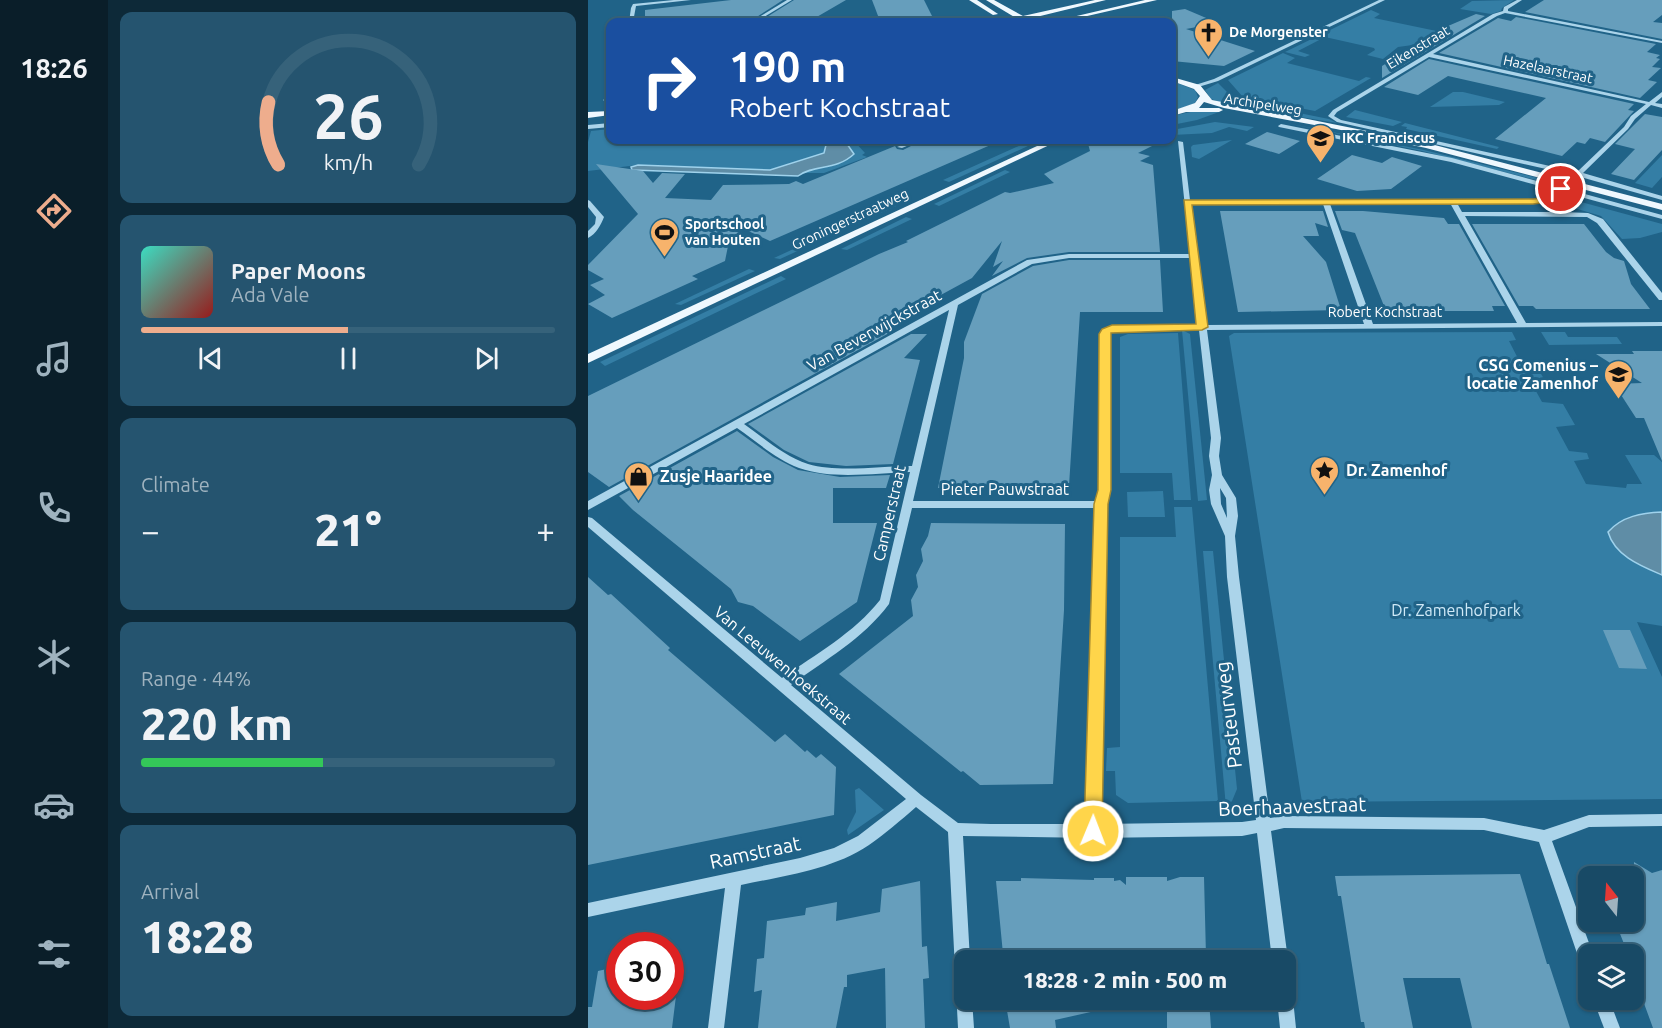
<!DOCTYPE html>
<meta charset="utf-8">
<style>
body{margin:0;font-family:Ubuntu,sans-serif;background:#25546f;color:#f1f3f6;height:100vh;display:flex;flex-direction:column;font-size:22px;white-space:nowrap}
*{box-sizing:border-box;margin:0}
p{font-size:20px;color:#9fb3bf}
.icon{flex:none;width:33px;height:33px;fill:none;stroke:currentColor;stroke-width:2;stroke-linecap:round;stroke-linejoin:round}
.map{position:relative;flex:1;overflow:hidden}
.details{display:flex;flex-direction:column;gap:12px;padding:12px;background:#0d2938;width:480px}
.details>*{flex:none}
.guide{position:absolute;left:18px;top:18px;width:570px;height:126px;border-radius:12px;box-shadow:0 2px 4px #0004,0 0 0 2px #36627a;background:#1a4fa0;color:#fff;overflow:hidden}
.needle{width:39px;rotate:343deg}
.fabs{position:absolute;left:990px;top:866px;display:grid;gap:12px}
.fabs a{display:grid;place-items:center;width:66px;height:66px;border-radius:12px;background:#184a66;box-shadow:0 2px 4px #0004,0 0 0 2px #36627a;font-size:30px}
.speed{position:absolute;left:18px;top:932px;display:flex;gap:12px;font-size:30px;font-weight:700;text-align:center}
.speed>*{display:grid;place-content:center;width:78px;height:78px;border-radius:50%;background:#184a66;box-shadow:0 2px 4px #0004,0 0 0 2px #36627a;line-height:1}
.speed .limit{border:9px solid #d22;background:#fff;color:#111}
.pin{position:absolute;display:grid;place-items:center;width:51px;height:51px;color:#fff;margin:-26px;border:3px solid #fff;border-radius:50%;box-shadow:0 2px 6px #0007}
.me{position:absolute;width:66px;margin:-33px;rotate:1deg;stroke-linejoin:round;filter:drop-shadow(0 0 4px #0008)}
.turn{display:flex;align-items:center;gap:21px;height:126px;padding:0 24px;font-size:27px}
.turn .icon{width:78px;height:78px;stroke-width:2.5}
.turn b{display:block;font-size:42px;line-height:51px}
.big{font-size:45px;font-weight:800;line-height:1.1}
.details .widget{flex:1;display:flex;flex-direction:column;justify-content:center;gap:9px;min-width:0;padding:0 21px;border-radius:12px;background:#25546f}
.details .dial{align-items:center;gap:0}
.dial svg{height:156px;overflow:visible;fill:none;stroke:#36627a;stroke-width:7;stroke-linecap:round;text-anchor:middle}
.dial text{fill:#f1f3f6;stroke:none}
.song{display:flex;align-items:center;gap:18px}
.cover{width:72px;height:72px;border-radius:9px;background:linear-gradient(135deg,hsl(170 70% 55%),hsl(0 70% 35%))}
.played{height:6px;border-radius:3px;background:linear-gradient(90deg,#eead8d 50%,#36627a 50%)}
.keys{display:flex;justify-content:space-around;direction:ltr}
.heat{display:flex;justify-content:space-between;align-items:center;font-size:33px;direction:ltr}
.charge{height:9px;border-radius:4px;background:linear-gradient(90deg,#34c759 44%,#36627a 0)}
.trip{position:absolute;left:366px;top:950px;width:342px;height:60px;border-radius:12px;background:#184a66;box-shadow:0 2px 4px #0004,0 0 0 2px #36627a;font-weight:800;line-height:60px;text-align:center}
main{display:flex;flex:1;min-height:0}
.tab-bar{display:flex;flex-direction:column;width:108px;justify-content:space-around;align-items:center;background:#0a1e29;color:#9fb3bf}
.tab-bar .icon{width:42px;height:42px}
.tab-bar .selected{color:#eead8d}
.tab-bar b{font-size:27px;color:#f1f3f6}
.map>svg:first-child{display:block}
.green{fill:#347ea5}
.water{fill:#5f8da6;stroke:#9fd2ec;stroke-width:1.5}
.building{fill:#669ebc}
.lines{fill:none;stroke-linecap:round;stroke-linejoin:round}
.minor{fill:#abd4ea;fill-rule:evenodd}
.major{fill:#eff8fe;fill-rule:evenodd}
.route{fill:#ffd54a;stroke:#a68a30;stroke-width:1.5}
.labels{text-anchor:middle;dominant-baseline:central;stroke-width:6;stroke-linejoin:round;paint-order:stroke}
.far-poi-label{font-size:14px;font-weight:bold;fill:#fff;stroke:#206388;text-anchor:start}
.far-street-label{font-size:14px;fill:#fff;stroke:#206388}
.street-label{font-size:16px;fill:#fff;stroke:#206388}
.poi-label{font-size:16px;font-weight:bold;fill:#fff;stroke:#206388;text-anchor:start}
.park-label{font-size:16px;fill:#d0eaf8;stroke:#206388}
.near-street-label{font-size:20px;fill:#fff;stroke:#206388}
</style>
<main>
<nav class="tab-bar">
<b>18:26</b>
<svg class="icon selected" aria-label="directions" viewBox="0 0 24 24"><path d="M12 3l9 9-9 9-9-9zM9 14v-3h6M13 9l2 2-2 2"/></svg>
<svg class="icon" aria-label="music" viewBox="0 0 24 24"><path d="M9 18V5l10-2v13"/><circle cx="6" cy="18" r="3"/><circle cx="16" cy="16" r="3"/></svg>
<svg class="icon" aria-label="phone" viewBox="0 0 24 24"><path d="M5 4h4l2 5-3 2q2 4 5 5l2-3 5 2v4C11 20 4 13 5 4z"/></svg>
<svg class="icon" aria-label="climate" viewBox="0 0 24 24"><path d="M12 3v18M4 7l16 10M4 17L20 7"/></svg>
<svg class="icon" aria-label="car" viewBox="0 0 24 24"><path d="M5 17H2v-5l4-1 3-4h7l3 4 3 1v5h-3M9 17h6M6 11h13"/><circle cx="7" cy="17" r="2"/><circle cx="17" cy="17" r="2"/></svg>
<svg class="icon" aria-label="filters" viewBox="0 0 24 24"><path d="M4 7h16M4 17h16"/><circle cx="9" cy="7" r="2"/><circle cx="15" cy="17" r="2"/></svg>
</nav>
<section class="details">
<div class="widget dial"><svg viewBox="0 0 100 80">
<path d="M14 69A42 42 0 1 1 86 69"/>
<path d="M14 69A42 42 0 0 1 9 37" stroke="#eead8d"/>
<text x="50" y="56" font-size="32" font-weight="700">26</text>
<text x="50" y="72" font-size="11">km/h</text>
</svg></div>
<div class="widget">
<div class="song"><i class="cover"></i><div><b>Paper Moons</b><p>Ada Vale</p></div></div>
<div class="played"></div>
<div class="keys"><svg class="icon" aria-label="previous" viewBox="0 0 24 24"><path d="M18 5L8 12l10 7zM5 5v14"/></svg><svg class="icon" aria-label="pause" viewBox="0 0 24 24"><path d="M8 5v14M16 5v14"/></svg><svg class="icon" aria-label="next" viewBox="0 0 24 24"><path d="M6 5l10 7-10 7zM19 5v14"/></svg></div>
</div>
<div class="widget"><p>Climate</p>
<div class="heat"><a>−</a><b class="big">21°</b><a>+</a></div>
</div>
<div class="widget"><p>Range · 44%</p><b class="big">220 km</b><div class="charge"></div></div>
<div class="widget"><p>Arrival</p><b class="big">18:28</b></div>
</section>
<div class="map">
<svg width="1074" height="1028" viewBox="0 0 1074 1028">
<rect width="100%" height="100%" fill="#206388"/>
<g class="green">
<polygon points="926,0 914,8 913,11 903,14 872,9 884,1"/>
<polygon points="783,10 792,14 786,18 863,34 839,43 810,47 795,59 779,55 787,50 786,48 737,37 710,51 722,55 717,57 697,52"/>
<polygon points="695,53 707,58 699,63 771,81 778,77 783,78 727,111 655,97 640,80"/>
<polygon points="584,81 607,90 610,97 607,103 584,112"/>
<polygon points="630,83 640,93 639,105 623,99 617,90"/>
<polygon points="865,92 875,92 917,102 911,105 842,107"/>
<polygon points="655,102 741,119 749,123 652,107"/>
<polygon points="767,110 814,122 805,126 758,117"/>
<polygon points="607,111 631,112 609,120 584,125 584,116"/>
<polygon points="627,122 666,127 659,131 641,127 624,133 584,135 584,130"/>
<polygon points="693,122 836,150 950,178 948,180 834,151"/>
<polygon points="817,123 911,147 909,149 818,129 819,127 813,126"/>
<polygon points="22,129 22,140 248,140 243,141 236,153 182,170 50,165 0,171 0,142 3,131"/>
<path d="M251 140H265L277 153 274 155 279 157 236 173H214C231 166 252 169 266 154L257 141Z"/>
<polygon points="444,140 453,140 361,182 355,180"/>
<polygon points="644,140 611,159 604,157 603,147 605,145"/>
<polygon points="1074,155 1074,177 1064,188 1047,183"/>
<polygon points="417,170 422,172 351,206 346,204"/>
<polygon points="982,199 1074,224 1074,232 1052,238 1034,239 1013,216 976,205"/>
<polygon points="303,204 308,206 192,259 186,258"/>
<polygon points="318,217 324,219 259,250 253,249"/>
<polygon points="161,269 167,271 93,305 87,304"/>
<polygon points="193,276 198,279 17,366 12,362"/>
<polygon points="594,330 602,334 619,500 610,501"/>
<polygon points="924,332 928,340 921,341 938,374 953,374 958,382 944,384 954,402 975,404 987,425 968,427 981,451 999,453 1001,459 986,461 998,484 1038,488 1039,484 1054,484 1037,455 1066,455 1074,462 1074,626 1049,622 1074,677 1074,799 714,802 641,336 646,333"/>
<polygon points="953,332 977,332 980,337 1029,337 1034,344 961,345"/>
<polygon points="590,333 603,500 586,500 584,473 532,473 532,337 540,334"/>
<polygon points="575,491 577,517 540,517 539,492"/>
<polygon points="586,507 604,507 630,801 540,803 528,795 527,771 518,771 519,748 532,747 532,537 588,537"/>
<polygon points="615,551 625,551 649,789 644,801 638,807"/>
<polygon points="271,788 296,810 260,835 259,830 268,812 267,790"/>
</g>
<g class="water">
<path d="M248 140 257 141 266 154C248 171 226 164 210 176L44 170 43 167 50 165 182 170 236 153 238 145Z"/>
<path d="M1074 512V575C1053 566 1027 556 1020 532 1034 516 1054 513 1074 512Z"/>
</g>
<g class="building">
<polygon points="143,0 195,0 161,22 57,22 57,10"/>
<polygon points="206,0 258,0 227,18 211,17 202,22 171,22"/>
<polygon points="284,0 336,0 345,18 292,21"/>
<polygon points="956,0 1074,0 1074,15 1065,22 1074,23 1074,39 937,12"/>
<polygon points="597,9 630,23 598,29 667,51 636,66 584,61 584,11"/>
<polygon points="888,14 897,16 794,78 794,66 860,26"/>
<polygon points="928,17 1068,44 1059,52 1072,55 1068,58 1072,59 1064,67 1073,68 1060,80 1069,82 1052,98 851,53 910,18 923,21"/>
<polygon points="841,59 1046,104 1040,110 1046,111 1017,142 1002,138 997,144 989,142 974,156 907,139 958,98 860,76 830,95 796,87"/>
<polygon points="1057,114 1074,117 1074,150 1046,180 1023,174 1047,149 1027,144"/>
<polygon points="679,132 712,141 691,154 657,144"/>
<polygon points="335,140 414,140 182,241 156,229 141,241 137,261 104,276 110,279 24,318 0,304 17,295 2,285 16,279 0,270 0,265 50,214 8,164 55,171 65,183 74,173 97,174 77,198 123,200 135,185 201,184 208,181 215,184 307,146 309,149 315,150"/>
<polygon points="499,140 576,140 550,153 562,156 552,161 565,165 572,252 481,252 439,258 404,276 415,261 405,267 414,241 384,278 283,333 301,333 21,487 0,472 0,396 291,254 320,242 318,241 417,192 422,193 466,183 456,174 502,151"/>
<polygon points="764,155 794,163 804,157 834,166 803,189 769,191 729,179"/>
<polygon points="632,211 735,211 740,227 727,223 731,236 715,236 738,262 753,310 650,312"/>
<polygon points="747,211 775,211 856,218 860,224 871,224 917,306 904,306 906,311 798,311 767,233 754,230"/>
<polygon points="884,224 996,224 1018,252 1026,258 1036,261 1043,284 1062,309 948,309 945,306 931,306"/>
<polygon points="481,260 572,260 575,312 492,312 481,486 350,488 376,358 376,342 394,294 445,266"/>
<polygon points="323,334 339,334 316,358 332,360 305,464 258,466 221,462 196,450 160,424"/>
<polygon points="1044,351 1074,351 1074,461 1056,418 1048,418 1026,384 1054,383 1008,354 1046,354"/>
<polygon points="149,431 185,457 210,470 252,477 302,475 298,488 245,488 245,523 289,523 269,602 212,641 165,606 150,602 143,589 45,510 31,496"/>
<polygon points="343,523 477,524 476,610 465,784 392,785 375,771 373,772 251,674 325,616 323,600 330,587 328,575 335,561 333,549 340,536"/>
<polygon points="0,577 20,595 23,594 82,648 80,650 187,742 197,734 217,752 219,750 228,758 233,754 248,767 246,815 0,865"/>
<polygon points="1015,630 1042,630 1059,669 1031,668"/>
<polygon points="1046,862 1064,873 1074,870 1074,1028 1065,1028 1046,976 1046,954 1040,954 1027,921 1046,921"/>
<polygon points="932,874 959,964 961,964 982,1028 884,1028 872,978 815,978 825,1028 777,1028 776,1022 773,1022 753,896 750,896 747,876"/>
<polygon points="538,877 579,877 579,881 592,877 616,877 618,956 506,956 484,960 418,960 417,953 415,954 408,881 433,881 433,878 506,880 506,878 526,878 526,881 532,880 538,885"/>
<polygon points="332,881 334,947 339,946 341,978 335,979 337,1028 298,1028 297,968 259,975 259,987 256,987 248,1028 170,1028 174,990 166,992 169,959 176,958 179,921 217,915 218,908 249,902 248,921 292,912 294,889"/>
<polygon points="32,966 32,996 88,996 84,1028 0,1028 0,1007 4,1007 10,971"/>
<polygon points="417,999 525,999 525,1007 467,1020 468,1028 422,1028"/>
<polygon points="579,999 621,999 623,1028 579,1028"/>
</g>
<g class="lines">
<g class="minor">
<polygon points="86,0 103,0 48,6 45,22 41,22 43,8 45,4"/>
<polygon points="199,0 204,0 168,22 163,22"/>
<polygon points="791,0 797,0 630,81 607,88 604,86 626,79"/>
<path d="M929 0H934L920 9V11L1074 41V43L917 13 909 16 845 54 1061 102 1074 92V97L1067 103 1074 104V108L1063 105 1047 119 1040 129 995 173 1074 196V200L989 176 749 122 740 116 745 110 905 14 915 11 916 7ZM841 57 1058 104 1043 116 1036 127 989 172 753 120 746 116 749 112Z"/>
<polygon points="22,96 22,100 18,102 15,100"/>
<polygon points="22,123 22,127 0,129 0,125"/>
<path d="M693 124 864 158 1074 215V219L974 192 962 200 975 212 1000 213 1015 219 1074 293V300H1071L1009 223 999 217 877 216 938 323 1074 322V326L619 330 633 438 631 456 634 475 648 498 650 516 647 536 651 577 682 818 696 816 896 818 956 830 1001 815 1074 814V826L1001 827 964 841 1005 954H1000V970L994 968 992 962 951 842 896 830 696 828 683 831 700 960 698 966V960H684L669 833 654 836 505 838 375 836 382 960H376V999H384L386 1028H370L360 832 328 807C313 820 297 834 281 845 244 870 195 876 153 885L136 1028H120L137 888 0 917V903L212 858 246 848 270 836 318 799 0 527V517L4 518 194 678C228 654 266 633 292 600L322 472C287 473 245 480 211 468 188 459 169 442 149 428L0 510V501L439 260 481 254H602L590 141 595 142 602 200 945 199 956 198 967 190 863 162 691 127 690 126ZM956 202 967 212H874L869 203ZM862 203 929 323 785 324 742 204ZM603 204H735L776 324 618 325ZM481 258H602L610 325 530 326 514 329 513 331 512 490 509 501H325L370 305 444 264ZM361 310 324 466C292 466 250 473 220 464 196 456 176 438 156 424ZM530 330H611L623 438 621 456 624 475 621 490 623 504 637 536 639 577 668 820 654 822 512 824 518 504 522 490 521 333ZM632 488 638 498 639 518 633 504ZM324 508H508L498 824H403L370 823 333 795 203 685C237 660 275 639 301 604Z"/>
<polygon points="326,140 333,140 314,148 309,147"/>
<path d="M0 200 2 201 16 217C13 225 8 234 0 238V231L7 224 8 217 0 207Z"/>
<polygon points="698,991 703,993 705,999 708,1028 692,1028 689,999 698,999"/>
<polygon points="1005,999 1021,999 1032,1028 1016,1028"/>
</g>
<g class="major">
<polygon points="381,0 389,0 410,14 405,15"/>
<polygon points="398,0 406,0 435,16 507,0 518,0 440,19 443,22 417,22 428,18"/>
<polygon points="557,0 569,0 473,22 463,22"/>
<polygon points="584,77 612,85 624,100 839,143 1074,204 1074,210 838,148 748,129 636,108 616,102 611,108 631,108 635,110 631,112 598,112 584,116 584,111 607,103 612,96 606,89 584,81"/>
<polygon points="22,111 22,115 0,118 0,112"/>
<polygon points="462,140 472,140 0,363 0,354"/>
</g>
</g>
<polygon class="route" points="970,188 977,189 961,202 945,204 604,205 620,327 614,330 523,333 523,490 520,504 514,831 511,837 505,839 498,837 496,831 506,504 510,490 511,334 514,329 524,325 608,324 596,200 945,199 956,198"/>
<defs>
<symbol id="church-pin" viewBox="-11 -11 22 30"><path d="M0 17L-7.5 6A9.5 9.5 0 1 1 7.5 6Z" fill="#f7b36c" stroke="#206388"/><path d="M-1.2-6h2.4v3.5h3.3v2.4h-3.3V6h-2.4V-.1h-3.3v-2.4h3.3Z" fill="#111"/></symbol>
<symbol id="school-pin" viewBox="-11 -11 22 30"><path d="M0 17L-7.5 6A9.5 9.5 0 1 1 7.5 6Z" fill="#f7b36c" stroke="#206388"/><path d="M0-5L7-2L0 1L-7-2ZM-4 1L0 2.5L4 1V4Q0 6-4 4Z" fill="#111"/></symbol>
<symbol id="stadium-pin" viewBox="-11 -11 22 30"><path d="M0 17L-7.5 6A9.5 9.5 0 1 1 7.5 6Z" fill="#f7b36c" stroke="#206388"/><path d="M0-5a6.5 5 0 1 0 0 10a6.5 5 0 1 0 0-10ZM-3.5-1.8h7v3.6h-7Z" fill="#111"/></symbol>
<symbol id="sight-pin" viewBox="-11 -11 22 30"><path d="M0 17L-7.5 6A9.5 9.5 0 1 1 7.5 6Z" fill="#f7b36c" stroke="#206388"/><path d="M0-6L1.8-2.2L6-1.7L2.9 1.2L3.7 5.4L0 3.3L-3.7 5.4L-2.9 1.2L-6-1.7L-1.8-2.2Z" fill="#111"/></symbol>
<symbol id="shop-pin" viewBox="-11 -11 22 30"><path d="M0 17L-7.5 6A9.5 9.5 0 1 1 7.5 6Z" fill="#f7b36c" stroke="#206388"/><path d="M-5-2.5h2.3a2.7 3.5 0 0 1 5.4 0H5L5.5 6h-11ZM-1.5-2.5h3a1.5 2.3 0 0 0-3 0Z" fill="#111"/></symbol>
</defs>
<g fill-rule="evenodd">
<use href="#church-pin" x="604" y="16" width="33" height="45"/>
<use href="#school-pin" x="716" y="122" width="33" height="45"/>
<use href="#stadium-pin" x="60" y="216" width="33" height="45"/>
<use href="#school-pin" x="1014" y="358" width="33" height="45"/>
<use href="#sight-pin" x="720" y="454" width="33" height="45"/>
<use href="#shop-pin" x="34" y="460" width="33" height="45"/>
</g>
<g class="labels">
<g class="far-poi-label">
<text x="641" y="32">De Morgenster</text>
<text x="754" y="138">IKC Franciscus</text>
<text x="97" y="224">Sportschool<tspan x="97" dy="16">van Houten</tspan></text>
</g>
<g class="far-street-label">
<text transform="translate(830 47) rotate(-31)">Eikenstraat</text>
<text transform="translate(960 69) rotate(12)">Hazelaarstraat</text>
<text transform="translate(675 104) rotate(9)">Archipelweg</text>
<text transform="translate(262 219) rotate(-25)">Groningerstraatweg</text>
<text x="797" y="312">Robert Kochstraat</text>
</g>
<g class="street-label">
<text transform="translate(286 330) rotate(-29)">Van Beverwijckstraat</text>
<text x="417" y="489">Pieter Pauwstraat</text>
<text transform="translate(301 513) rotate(-77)">Camperstraat</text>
<text transform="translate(195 665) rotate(40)">Van Leeuwenhoekstraat</text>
</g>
<g class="poi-label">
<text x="1010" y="365" text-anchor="end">CSG Comenius –<tspan x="1010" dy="18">locatie Zamenhof</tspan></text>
<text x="758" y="470">Dr. Zamenhof</text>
<text x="72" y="476">Zusje Haaridee</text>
</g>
<g class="park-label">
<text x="868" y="610">Dr. Zamenhofpark</text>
</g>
<g class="near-street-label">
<text transform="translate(640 715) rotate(-97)">Pasteurweg</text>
<text transform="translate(704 806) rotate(-2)">Boerhaavestraat</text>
<text transform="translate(167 852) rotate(-12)">Ramstraat</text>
</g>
</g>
</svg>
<div class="fabs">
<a><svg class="needle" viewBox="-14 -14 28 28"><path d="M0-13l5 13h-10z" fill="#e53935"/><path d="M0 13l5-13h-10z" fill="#9fb3bf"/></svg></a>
<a><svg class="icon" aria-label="layers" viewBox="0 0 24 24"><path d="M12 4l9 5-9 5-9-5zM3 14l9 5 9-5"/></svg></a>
</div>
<div class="speed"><div class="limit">30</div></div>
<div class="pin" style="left:973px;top:189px;background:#d93025"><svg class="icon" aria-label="arrive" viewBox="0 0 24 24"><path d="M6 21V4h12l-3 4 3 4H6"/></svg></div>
<svg class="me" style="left:505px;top:831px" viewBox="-20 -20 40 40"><circle r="17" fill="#ffd54a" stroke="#fff" stroke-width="3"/><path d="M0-11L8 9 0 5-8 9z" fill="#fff"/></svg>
<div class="trip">18:28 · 2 min · 500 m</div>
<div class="guide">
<div class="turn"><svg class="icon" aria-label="right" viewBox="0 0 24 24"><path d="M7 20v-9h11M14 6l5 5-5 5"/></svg><div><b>190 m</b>Robert Kochstraat</div></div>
</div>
</div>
</main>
